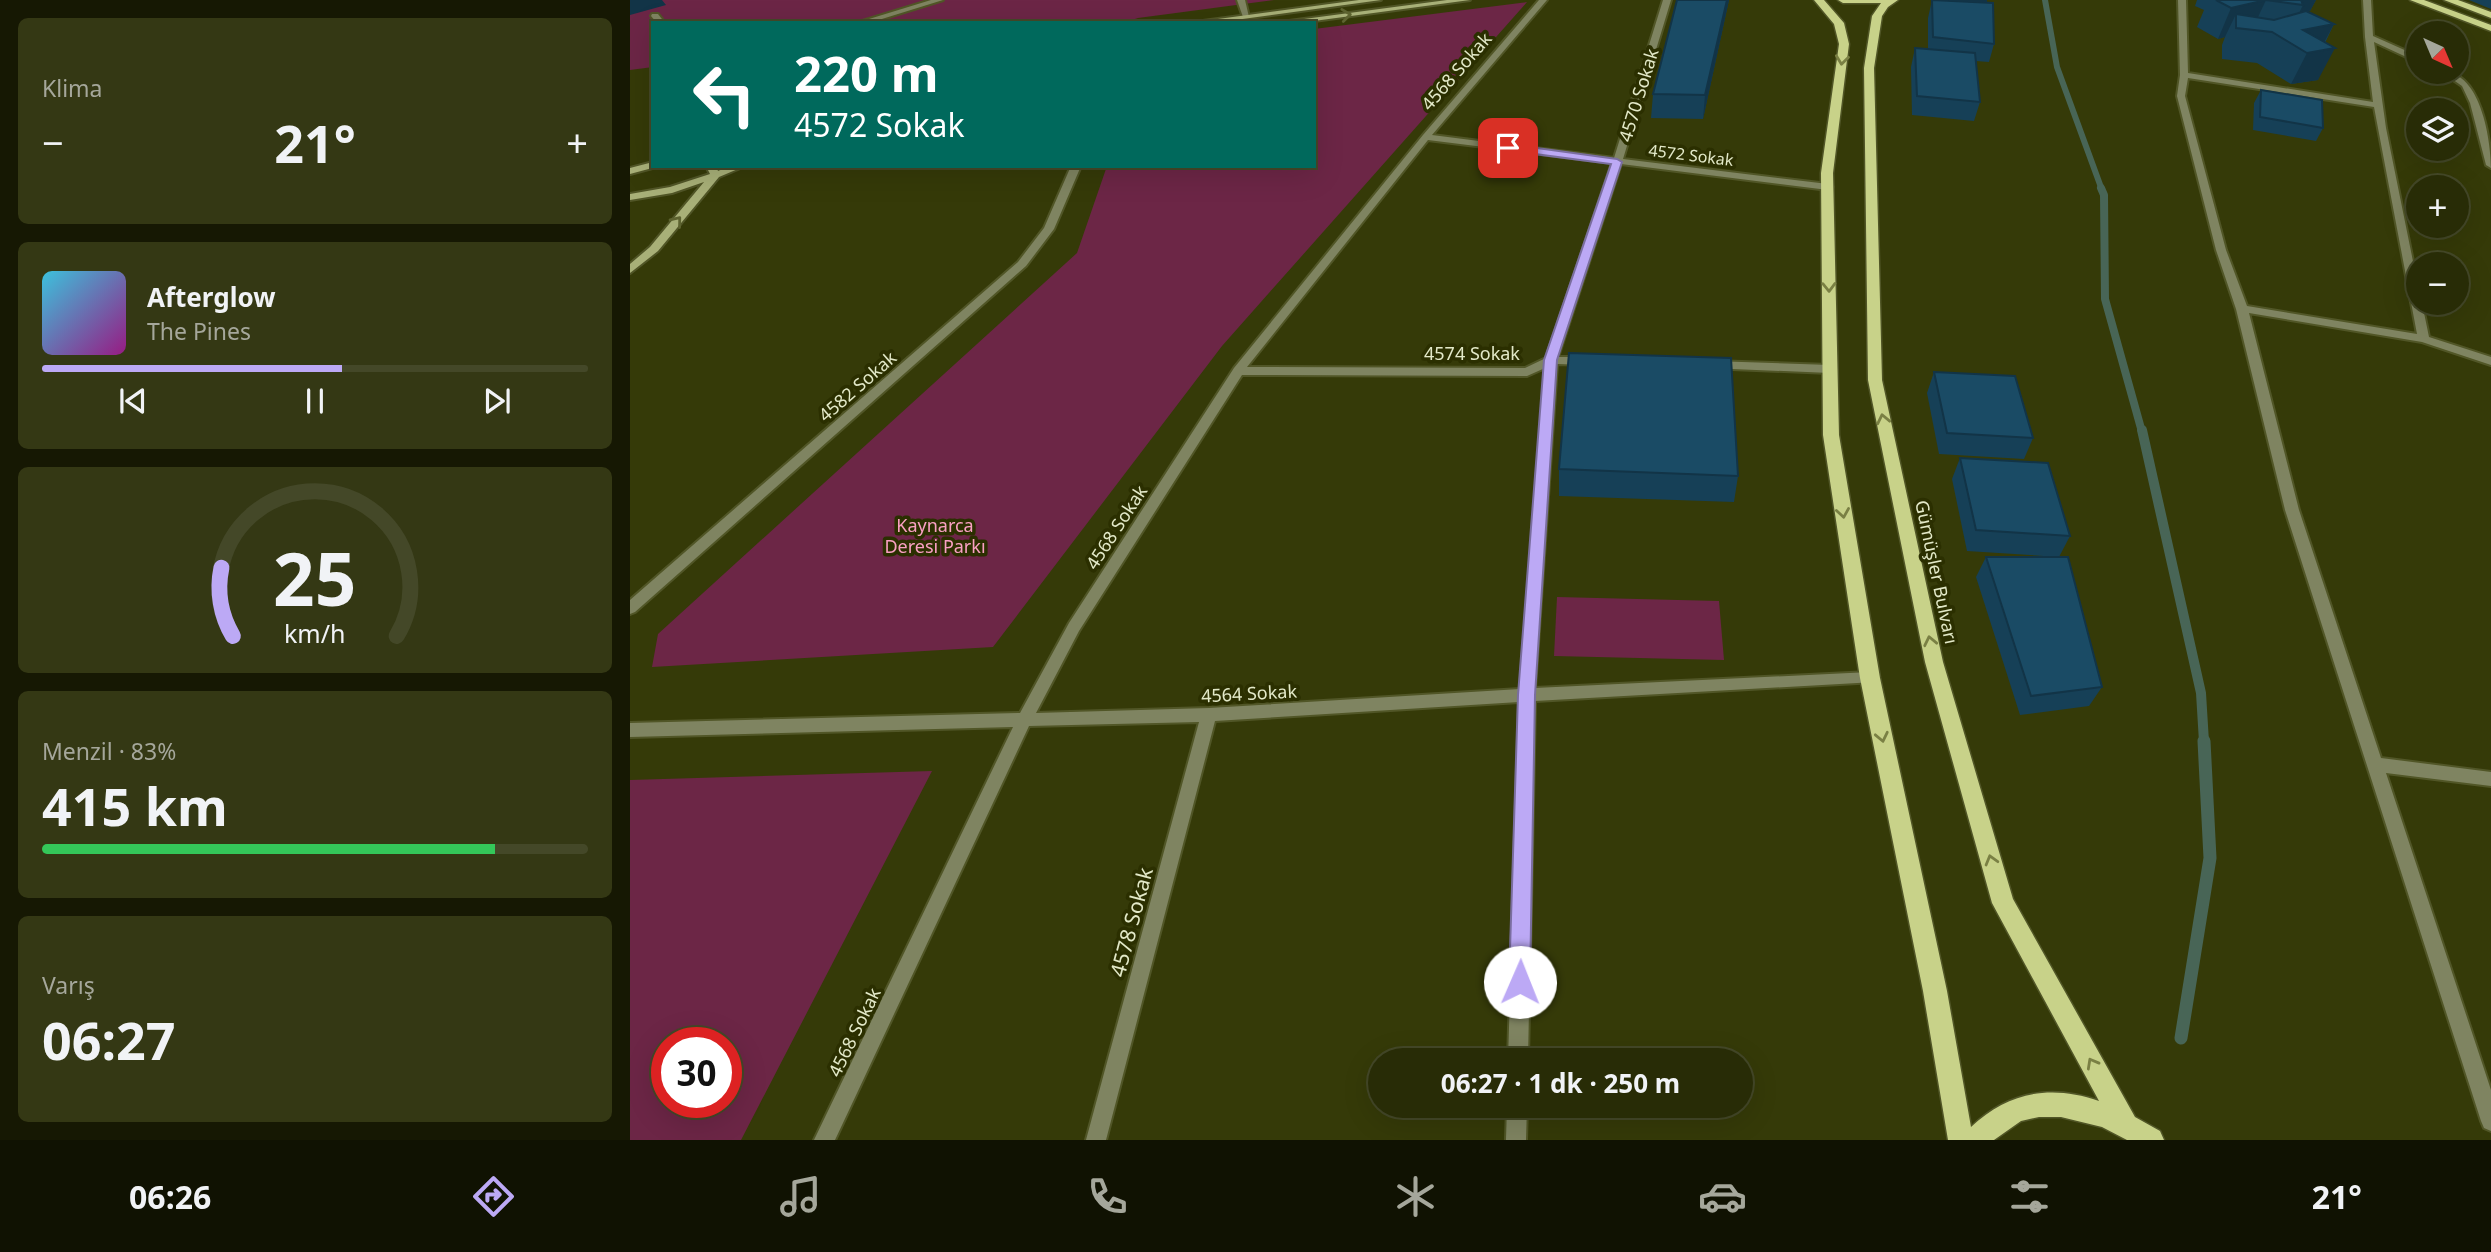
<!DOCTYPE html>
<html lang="tr">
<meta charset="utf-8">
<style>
body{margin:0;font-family:"Noto Sans",sans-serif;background:#343814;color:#f1f3f6;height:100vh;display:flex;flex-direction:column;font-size:26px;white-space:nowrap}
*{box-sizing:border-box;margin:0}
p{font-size:23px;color:#a5a79b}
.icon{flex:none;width:38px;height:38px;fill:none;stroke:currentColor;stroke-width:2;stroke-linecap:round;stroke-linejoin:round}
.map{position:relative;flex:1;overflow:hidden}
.sheet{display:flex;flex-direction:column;gap:18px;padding:18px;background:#161803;width:630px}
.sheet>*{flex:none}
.guide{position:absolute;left:21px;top:21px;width:665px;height:147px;border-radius:0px;box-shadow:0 7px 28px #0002,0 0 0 2px #444828;background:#00695c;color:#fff;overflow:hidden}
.needle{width:46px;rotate:136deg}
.controls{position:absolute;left:1776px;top:21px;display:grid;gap:14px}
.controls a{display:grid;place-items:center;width:63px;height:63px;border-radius:50%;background:#282c06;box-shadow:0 7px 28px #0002,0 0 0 2px #444828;font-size:35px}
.speed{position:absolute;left:21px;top:1027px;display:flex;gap:14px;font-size:35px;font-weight:700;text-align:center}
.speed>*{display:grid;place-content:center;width:91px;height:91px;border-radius:50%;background:#282c06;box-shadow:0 7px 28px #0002,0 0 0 2px #444828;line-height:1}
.speed .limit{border:10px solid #d22;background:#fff;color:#111}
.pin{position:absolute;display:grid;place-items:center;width:60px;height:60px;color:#fff;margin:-30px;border-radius:14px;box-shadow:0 4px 10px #0006}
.me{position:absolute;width:77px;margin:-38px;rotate:1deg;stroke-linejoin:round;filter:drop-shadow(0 0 5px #0008)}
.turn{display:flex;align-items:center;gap:24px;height:147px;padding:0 28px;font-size:32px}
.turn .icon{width:91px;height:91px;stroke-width:2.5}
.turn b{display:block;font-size:49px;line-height:60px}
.big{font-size:52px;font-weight:700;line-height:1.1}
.sheet .widget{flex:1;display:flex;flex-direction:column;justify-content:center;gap:10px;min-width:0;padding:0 24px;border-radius:10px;background:#343814}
.sheet .dial{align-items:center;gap:0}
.dial svg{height:182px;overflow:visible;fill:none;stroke:#444828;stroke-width:7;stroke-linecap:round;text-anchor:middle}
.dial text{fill:#f1f3f6;stroke:none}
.song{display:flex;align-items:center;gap:21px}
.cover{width:84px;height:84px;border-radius:10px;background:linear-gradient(135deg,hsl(190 70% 55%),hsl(310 70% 35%))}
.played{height:7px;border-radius:4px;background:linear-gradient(90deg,#bca9f5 55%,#444828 55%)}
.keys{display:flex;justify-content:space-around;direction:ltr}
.heat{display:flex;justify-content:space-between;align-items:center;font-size:38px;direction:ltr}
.charge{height:10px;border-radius:5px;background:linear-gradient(90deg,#34c759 83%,#444828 0)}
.trip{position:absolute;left:738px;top:1048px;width:385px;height:70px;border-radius:35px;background:#282c06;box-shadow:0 7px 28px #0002,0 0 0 2px #444828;font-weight:700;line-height:70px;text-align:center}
.tabs{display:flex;height:112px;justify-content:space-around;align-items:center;background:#101202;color:#a5a79b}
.tabs .icon{width:49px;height:49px}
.tabs .active{color:#bca9f5}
.tabs b{font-size:32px;color:#f1f3f6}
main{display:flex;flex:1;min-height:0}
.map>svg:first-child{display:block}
.green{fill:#6c2646;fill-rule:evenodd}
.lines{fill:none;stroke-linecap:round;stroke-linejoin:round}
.stream-far3{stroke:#486556;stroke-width:6}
.stream-far2{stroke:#486556;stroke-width:8}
.stream-far1{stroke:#486556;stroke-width:10}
.stream{stroke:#486556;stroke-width:13}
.lane-casing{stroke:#515627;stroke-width:4}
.street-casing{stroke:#515627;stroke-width:4}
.secondary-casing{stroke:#515627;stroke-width:4}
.primary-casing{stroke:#515627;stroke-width:3}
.lane{fill:#7f8461;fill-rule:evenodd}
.street{fill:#7f8461;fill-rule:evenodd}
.secondary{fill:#a8b078;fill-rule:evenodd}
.primary{fill:#c8d289;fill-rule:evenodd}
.wall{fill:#164057}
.shaded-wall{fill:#123447}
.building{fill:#1a4b65;stroke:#123447;stroke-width:2}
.oneway{stroke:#5d6330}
.oneway2{stroke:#7a8044}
.route{fill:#bca9f5;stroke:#7a6e9f;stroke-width:2}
.labels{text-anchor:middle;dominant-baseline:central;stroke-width:7;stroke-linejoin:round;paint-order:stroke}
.far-street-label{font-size:16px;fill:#e3e9c8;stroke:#2b2f00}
.street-label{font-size:18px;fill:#e3e9c8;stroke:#2b2f00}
.park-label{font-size:18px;fill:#faa0c3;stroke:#2b2f00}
.near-street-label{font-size:21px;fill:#e3e9c8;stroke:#2b2f00}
</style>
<main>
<section class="sheet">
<div class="widget"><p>Klima</p>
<div class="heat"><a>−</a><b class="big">21°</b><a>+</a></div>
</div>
<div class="widget">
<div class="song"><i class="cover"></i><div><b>Afterglow</b><p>The Pines</p></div></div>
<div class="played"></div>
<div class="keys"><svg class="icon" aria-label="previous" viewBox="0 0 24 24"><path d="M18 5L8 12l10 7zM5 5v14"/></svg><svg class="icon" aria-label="pause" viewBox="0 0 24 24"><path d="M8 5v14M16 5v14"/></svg><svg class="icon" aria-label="next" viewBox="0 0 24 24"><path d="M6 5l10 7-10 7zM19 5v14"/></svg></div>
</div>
<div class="widget dial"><svg viewBox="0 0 100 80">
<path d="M14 69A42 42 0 1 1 86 69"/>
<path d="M14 69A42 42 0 0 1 9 39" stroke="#bca9f5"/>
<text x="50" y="56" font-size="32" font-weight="700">25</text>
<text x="50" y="72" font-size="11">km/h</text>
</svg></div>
<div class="widget"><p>Menzil · 83%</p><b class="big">415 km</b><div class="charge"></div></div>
<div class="widget"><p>Varış</p><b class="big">06:27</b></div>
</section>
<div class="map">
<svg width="1861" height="1140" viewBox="0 0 1861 1140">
<rect width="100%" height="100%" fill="#353a08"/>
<g class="green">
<polygon points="0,0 644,0 508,18 493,23 23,23 23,67 0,70"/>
<polygon points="897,2 592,346 363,647 22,667 28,634 447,253 477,166 684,166 684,29"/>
<polygon points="927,597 1089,601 1094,660 924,656"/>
<path d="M302 771 111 1140H0V780ZM96 1043V1102H37V1043Z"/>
</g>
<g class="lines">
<polyline class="stream-far3" points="1415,0 1427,67 1472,190"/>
<polyline class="stream-far2" points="1471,188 1474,195 1475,299 1512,432"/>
<polyline class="stream-far1" points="1512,430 1571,693 1574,742"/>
<polyline class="stream" points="1551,1038 1580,858 1574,741"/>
<defs>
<g id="lane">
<polygon points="301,0 313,0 239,23 226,23"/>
<polygon points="607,0 615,0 619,17 613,17"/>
<polygon points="22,14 28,14 35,23 27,23 21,16"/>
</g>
<g id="street">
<path d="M909 0H917L802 135 984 158 1033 0H1041L993 159 1198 184 1203 187 1198 190 991 164 928 357H957L963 361 957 365 927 364 905 688 1240 672 1245 674 1248 678 1245 682 905 701 898 1060H878L889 702 585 721 476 1140H456L569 722 399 726 205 1140H184L383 727 0 737V723L390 713 439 623 604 368 793 135ZM798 140 982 163 916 358 895 368 617 367ZM915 368 890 689 579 708 406 713 449 631 612 375 897 376Z"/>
<path d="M1548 0H1556L1558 73 1743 102 1735 37 1733 0H1741L1743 36 1788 56V61H1785L1744 42 1756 128 1788 286V303H1792L1799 337 1861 357V365L1792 342 1619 313 1669 510 1751 758 1861 772V786L1756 773 1861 1090V1131L1854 1128 1851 1121 1655 510 1606 309 1586 250 1547 96 1550 75ZM1558 78 1744 107 1787 334 1617 306 1596 250 1555 96Z"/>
<path d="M1812 72C1850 70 1861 139 1861 168L1856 165 1840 103 1832 86Z"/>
<polygon points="441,166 451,166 424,229 396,266 5,612 0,614 0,600 388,262 414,228"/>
<polygon points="1082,361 1200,365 1206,369 1200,373 1078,368 1078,362"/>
<polygon points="877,1106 897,1106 896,1140 876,1140"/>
</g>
<g id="secondary">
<polygon points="729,0 751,0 583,23 558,23"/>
<polygon points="817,0 840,0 669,23 644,23"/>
<polygon points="23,162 23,166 26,167 0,174 0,168"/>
<polygon points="76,166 86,166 88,171 100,166 115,166 89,177 28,251 0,273 0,264 20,247 74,182 42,193 0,200 0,194 40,187 80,174"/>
</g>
<g id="primary">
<path d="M1184 0H1194L1214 23 1219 44 1203 173 1209 435 1250 678 1317 991 1341 1127C1378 1092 1421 1084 1469 1101L1362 903 1295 662 1238 380 1234 68 1242 16 1251 3H1213L1208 0H1268L1258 7 1252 16 1244 68 1252 380 1313 662 1383 899 1505 1117 1530 1131 1534 1140H1497L1472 1127 1431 1117H1409L1391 1121 1364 1140H1318L1293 991 1230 678 1193 435 1191 173 1209 44 1204 24Z"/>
<polygon points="1780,0 1794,0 1861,25 1861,31"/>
<polygon points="1814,0 1828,0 1861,12 1861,18"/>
</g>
</defs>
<use href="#lane" class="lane-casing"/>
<use href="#street" class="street-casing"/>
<use href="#secondary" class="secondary-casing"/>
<use href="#primary" class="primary-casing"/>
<use href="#lane" class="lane"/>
<use href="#street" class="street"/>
<use href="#secondary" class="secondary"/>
<use href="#primary" class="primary"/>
</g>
<g class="wall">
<polygon points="1047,0 1099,0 1073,119 1021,118 1023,94"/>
<polygon points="1302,0 1356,2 1364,44 1359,62 1346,61 1350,102 1344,121 1282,115 1281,67 1285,48 1298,49 1298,18"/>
<polygon points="1567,0 1686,0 1680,11 1677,12 1704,24 1695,43 1688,80 1661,84 1627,63 1592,59 1592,45 1595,37 1588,39 1567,27 1574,10 1565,6"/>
<polygon points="1839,0 1861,0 1861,9"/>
<polygon points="1631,90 1693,128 1686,141 1623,130 1624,103"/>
<polygon points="1304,372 1403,438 1394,459 1309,454 1297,393"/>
<polygon points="1330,458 1440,536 1429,557 1337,551 1322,479"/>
<polygon points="929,469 1108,476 1104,502 929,496"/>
<polygon points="1356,557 1472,687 1459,706 1390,715 1346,577"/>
</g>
<g class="shaded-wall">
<polygon points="0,0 32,0 36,5 0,15"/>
<polygon points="1097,0 1099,0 1073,119 1075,95"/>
<polygon points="1636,0 1622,30 1606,14 1595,37 1588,39 1601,8"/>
<polygon points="1663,0 1686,0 1680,11 1669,13 1673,5"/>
<polygon points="1704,24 1690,50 1705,48 1688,80 1661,84 1677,53 1673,30"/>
</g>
<g class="building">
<polygon points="1047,0 1097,0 1075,95 1023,94"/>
<polygon points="1302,0 1363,3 1364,44 1303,37"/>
<polygon points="1319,0 1356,0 1356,2"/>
<polygon points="1586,0 1671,0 1673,5 1636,0 1601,8"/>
<polygon points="1676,11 1704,24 1673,30 1705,48 1677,53 1642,32 1606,28 1606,14 1644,20"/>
<polygon points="1285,48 1345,53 1350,102 1287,96"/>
<polygon points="1631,90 1692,100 1693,128 1630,117"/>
<polygon points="939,353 1101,358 1108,476 929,469"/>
<polygon points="1304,372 1385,376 1403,438 1317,433"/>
<polygon points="1330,458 1418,463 1440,536 1346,530"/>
<polygon points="1356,557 1438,557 1472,687 1401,696"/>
</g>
<defs><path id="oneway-chevron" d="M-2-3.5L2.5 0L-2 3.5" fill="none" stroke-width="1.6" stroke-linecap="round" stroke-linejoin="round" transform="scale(1.75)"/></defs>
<g class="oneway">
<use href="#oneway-chevron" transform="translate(716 15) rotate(-7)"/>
<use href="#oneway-chevron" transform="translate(47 221) rotate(-51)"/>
</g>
<g class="oneway2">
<use href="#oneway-chevron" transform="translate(1212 60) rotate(97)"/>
<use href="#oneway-chevron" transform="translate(1199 287) rotate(89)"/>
<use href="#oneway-chevron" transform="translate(1253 419) rotate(-102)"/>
<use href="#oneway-chevron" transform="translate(1213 513) rotate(81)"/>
<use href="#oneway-chevron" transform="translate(1300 641) rotate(-102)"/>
<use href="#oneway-chevron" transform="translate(1252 737) rotate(78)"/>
<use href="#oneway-chevron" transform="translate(1361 860) rotate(-106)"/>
<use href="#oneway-chevron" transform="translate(1462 1063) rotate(-119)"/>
</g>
<polygon class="route" points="878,144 987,159 992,162 927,360 905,695 900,982 897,990 890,993 882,990 879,982 888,695 914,360 981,164 874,150 873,148"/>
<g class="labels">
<g class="far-street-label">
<text transform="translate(1061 155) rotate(7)">4572 Sokak</text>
</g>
<g class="street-label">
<text transform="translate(826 71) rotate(-49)">4568 Sokak</text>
<text transform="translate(1008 95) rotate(-73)">4570 Sokak</text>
<text x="842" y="353">4574 Sokak</text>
<text transform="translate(227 386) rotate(-41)">4582 Sokak</text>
<text transform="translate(486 527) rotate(-57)">4568 Sokak</text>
<text transform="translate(1307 572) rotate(78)">Gümüşler Bulvarı</text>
<text transform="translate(619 693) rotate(-3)">4564 Sokak</text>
<text transform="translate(224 1032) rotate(-64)">4568 Sokak</text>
</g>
<g class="park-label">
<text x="305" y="525">Kaynarca<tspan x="305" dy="21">Deresi Parkı</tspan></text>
</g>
<g class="near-street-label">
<text transform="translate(501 922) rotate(-75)">4578 Sokak</text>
</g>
</g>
</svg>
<div class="controls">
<a><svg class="needle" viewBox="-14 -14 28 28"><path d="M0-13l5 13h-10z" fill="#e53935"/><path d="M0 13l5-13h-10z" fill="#a5a79b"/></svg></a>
<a><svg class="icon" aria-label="layers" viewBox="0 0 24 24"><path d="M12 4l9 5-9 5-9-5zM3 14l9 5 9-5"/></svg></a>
<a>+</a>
<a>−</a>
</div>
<div class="speed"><div class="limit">30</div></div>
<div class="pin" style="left:878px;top:148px;background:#d93025"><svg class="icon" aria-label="arrive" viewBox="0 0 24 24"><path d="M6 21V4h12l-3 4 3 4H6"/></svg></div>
<svg class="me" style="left:890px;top:982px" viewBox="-20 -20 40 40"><circle r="19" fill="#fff"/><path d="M0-13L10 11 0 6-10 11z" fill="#bca9f5"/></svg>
<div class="trip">06:27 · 1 dk · 250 m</div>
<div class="guide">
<div class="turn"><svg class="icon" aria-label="left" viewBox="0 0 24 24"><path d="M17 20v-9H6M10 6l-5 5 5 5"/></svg><div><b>220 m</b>4572 Sokak</div></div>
</div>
</div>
</main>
<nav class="tabs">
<b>06:26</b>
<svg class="icon active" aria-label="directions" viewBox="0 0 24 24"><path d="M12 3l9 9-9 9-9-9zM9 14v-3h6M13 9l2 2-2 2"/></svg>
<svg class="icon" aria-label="music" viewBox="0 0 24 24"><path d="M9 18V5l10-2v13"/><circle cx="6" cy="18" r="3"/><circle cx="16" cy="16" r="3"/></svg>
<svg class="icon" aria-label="phone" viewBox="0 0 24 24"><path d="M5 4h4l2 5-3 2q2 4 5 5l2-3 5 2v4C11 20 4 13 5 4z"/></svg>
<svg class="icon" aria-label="climate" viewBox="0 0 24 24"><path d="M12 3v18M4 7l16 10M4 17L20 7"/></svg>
<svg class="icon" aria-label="car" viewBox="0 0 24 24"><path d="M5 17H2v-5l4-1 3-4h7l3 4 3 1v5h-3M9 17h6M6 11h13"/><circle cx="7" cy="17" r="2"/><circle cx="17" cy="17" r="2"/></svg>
<svg class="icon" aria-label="filters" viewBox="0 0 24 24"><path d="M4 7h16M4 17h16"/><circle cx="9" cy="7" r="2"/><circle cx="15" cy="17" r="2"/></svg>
<b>21°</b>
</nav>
